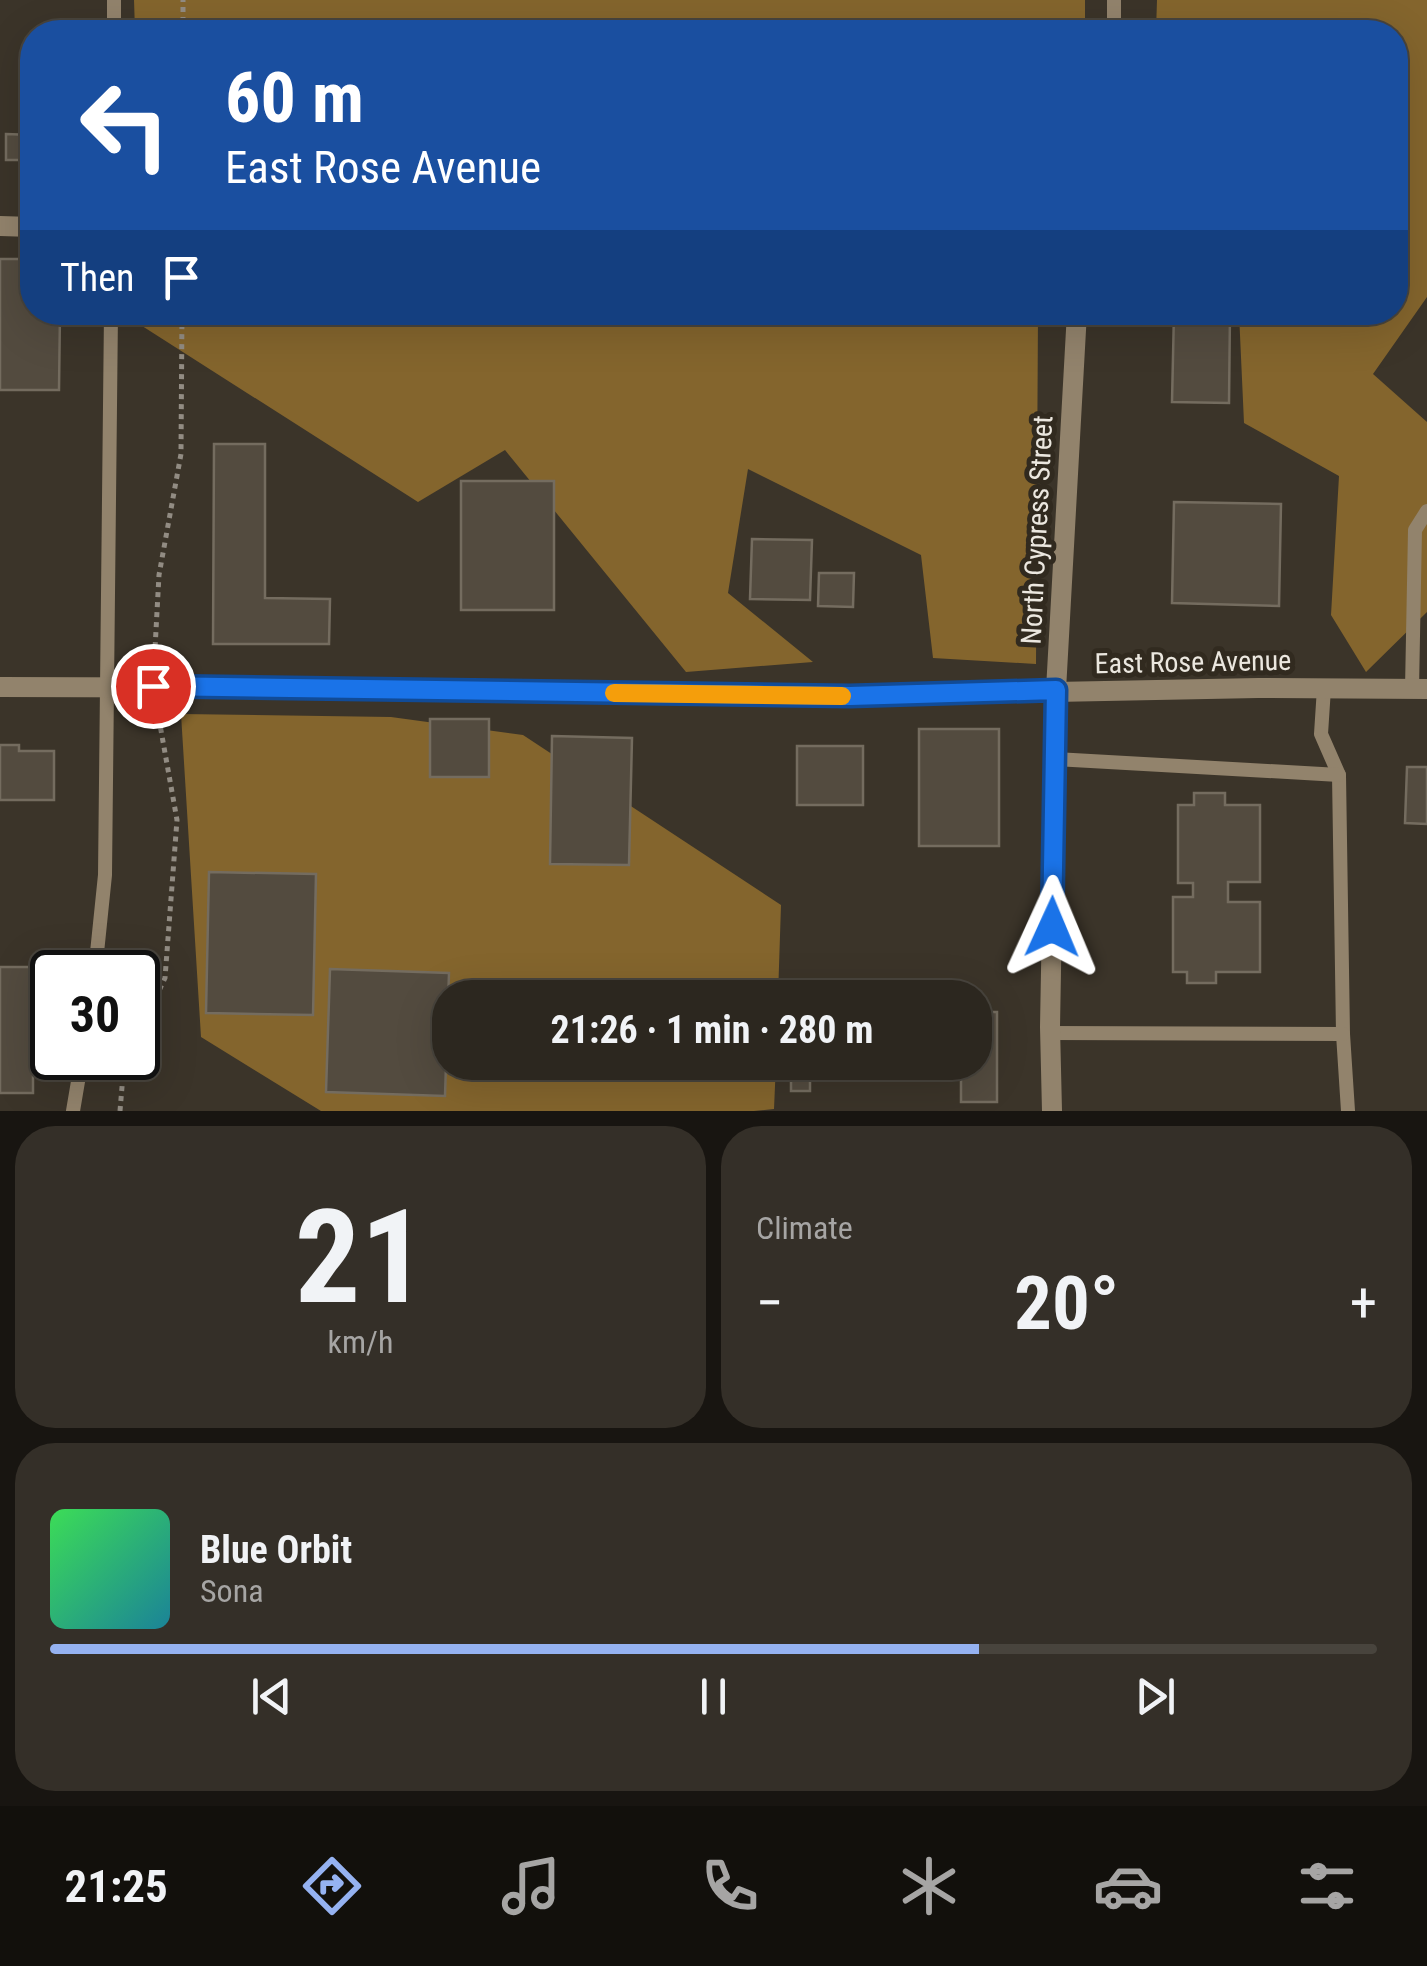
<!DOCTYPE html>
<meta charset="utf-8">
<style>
body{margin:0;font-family:"Roboto Condensed",sans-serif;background:#342f28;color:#f1f3f6;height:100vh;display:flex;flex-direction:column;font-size:38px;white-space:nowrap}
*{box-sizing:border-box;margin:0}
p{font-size:32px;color:#a6a5a4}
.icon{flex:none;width:55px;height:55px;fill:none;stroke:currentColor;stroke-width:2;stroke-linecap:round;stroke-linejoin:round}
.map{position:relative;height:1111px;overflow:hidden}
.sheet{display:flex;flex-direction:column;gap:15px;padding:15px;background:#181511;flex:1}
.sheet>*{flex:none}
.hud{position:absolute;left:20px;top:20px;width:1388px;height:305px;border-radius:40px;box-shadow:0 10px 40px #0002,0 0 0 2px #48443d;background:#1a4fa0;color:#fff;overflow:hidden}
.speed{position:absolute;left:30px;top:950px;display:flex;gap:20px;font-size:50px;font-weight:700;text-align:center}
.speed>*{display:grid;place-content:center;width:130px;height:130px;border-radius:50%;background:#2c271f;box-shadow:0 10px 40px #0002,0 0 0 2px #48443d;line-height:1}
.speed .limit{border:5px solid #111;border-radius:15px;background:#fff;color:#111}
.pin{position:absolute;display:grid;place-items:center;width:85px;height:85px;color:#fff;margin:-42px;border:5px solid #fff;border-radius:50%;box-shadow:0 2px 10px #0007}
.me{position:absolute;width:110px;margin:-55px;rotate:1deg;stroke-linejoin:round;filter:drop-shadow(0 0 8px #0008)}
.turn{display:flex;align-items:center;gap:35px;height:210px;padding:0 40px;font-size:45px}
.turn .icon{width:130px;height:130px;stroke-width:2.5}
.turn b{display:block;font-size:70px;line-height:85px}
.then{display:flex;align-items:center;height:95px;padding:0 40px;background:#0003;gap:20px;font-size:38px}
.big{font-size:75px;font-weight:700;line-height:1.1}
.sheet .tile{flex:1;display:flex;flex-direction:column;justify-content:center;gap:15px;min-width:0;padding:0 35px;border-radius:40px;background:#342f28}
.sheet .dial{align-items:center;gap:0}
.dial b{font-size:130px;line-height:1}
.song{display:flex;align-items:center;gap:30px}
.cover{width:120px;height:120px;border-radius:15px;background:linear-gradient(135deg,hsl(130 70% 55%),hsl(190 70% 35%))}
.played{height:10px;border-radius:5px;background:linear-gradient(90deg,#95b2f1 70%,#48443d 70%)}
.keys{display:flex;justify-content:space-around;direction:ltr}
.heat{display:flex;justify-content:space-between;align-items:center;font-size:55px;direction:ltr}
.sheet .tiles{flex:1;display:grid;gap:15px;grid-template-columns:1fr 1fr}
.tile:last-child{grid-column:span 2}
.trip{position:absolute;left:432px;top:980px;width:560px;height:100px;border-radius:40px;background:#2c271f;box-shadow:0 10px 40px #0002,0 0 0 2px #48443d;font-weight:700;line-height:100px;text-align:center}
.menu{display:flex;height:160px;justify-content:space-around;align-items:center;background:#12100c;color:#a6a5a4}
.menu .icon{width:70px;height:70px}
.menu .current{color:#95b2f1}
.menu b{font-size:45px;color:#f1f3f6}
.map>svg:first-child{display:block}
.forest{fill:#84652d}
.building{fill:#534b3f;stroke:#746c5f;stroke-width:2.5}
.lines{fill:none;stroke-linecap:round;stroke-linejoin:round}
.path{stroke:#928c83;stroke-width:5;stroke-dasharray:5 5;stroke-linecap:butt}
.lane{stroke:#92836c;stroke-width:14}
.street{stroke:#92836c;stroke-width:20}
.route-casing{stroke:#114b97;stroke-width:25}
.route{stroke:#1a73e8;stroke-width:18}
.slow{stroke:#f59e0b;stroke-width:18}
.labels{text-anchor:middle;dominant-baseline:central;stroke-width:10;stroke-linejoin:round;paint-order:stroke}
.street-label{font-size:28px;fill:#ebe7df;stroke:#312a1f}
</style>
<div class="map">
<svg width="1427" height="1111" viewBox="0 0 1427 1111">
<rect width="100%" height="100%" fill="#3b3429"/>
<g class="forest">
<polygon points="134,0 1085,0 1085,32 135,32"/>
<polygon points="1157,0 1427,0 1427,297 1373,374 1427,422 1427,612 1366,672 1331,615 1339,476 1244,423 1239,313 1395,312 1395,32 1156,32"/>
<polygon points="139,313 1038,313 1036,664 933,658 921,555 748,469 728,593 813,662 686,672 505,450 418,502 139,324"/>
<polygon points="181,714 391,717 523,735 781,905 778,997 450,998 450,1062 776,1063 774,1109 754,1111 321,1111 201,1037"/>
</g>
<g class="building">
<polygon points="6,134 32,135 32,160 6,160"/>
<polygon points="0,259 32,259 32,312 60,312 59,390 0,390"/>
<polygon points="1174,312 1230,312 1229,403 1172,402"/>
<polygon points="214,444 265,444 265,598 330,599 329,644 213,644"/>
<rect x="461" y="481" width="93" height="129"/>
<polygon points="1174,502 1281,504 1279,606 1172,603"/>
<polygon points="752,539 812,540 810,600 750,599"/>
<polygon points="819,573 854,573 853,607 818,606"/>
<rect x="430" y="719" width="59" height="58"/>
<rect x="919" y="729" width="80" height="117"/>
<polygon points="552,736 632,738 629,865 550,864"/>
<polygon points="0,745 19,745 19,751 54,751 54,800 0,800"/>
<rect x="797" y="746" width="66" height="59"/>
<polygon points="1407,767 1427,767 1427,824 1405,823"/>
<polygon points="1194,793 1225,793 1225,805 1260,805 1260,882 1228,882 1228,902 1260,902 1260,972 1216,972 1216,983 1187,983 1187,972 1173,972 1173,897 1193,897 1193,883 1178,883 1178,805 1194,805"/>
<polygon points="209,872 316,874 313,1015 206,1013"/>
<rect x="0" y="967" width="33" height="126"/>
<polygon points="330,969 449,973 445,1096 326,1092"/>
<polygon points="975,1012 997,1012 997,1102 961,1102 961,1062 975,1062"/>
<rect x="791" y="1062" width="19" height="29"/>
</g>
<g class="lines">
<g class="path">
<polyline points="183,32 183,0"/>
<polyline points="154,667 159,575 181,454 182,312"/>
<polyline points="138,1035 165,978 177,820 157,708"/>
<polyline points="120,1111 124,1063 127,1058"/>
</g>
<g class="lane">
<polyline points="1114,0 1114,32"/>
<polyline points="114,32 114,0"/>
<polyline points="1324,688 1321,734 1339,775 1343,1034 1348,1111"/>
<polyline points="1412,689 1415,530 1427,511"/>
<polyline points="1055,759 1339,775"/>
<polyline points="95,972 105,875 111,312"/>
<polyline points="1050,1033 1343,1034"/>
<polyline points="73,1111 82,1058"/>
</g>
<g class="street">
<polyline points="0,226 32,227"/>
<polyline points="0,687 333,688 850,696 1258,688 1427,689"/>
<polyline points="1052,1111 1050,1027 1056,690 1077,312"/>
</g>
</g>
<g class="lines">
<defs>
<polyline id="route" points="153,686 850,696 1056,690 1052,927"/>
</defs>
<use href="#route" class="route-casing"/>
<use href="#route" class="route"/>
<polyline class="slow" points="614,693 842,696"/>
</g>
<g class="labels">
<g class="street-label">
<text transform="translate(1037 530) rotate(-87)">North Cypress Street</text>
<text transform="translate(1193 662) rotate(-1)">East Rose Avenue</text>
</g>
</g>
</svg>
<div class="speed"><div class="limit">30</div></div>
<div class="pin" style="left:153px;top:686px;background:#d93025"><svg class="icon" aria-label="arrive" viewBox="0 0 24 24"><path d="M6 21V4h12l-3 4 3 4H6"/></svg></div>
<svg class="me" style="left:1052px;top:927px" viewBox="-20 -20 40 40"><path d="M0-17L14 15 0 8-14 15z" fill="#1a73e8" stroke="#fff" stroke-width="4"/></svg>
<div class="trip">21:26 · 1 min · 280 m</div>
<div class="hud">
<div class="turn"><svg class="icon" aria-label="left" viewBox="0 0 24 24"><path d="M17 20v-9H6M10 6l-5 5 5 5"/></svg><div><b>60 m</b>East Rose Avenue</div></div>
<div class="then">Then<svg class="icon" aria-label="arrive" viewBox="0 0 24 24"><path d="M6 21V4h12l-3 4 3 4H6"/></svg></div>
</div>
</div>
<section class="sheet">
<div class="tiles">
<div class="tile dial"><b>21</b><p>km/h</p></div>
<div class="tile"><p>Climate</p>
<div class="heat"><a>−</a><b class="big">20°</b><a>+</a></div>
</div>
<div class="tile">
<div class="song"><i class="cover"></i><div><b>Blue Orbit</b><p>Sona</p></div></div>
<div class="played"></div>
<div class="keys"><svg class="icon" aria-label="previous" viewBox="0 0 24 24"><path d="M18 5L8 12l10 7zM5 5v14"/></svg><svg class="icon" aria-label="pause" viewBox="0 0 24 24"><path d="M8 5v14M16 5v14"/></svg><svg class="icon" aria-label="next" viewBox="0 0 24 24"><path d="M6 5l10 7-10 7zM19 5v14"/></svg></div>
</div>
</div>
</section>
<nav class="menu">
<b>21:25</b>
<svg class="icon current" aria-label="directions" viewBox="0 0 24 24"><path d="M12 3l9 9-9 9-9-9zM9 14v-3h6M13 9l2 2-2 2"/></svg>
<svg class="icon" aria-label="music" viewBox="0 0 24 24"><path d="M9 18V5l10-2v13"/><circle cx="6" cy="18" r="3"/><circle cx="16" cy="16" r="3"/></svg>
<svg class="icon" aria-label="phone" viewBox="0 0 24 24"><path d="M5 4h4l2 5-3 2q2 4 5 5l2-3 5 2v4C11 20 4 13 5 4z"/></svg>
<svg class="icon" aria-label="climate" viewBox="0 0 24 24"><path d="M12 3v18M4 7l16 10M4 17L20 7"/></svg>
<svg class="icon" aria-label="car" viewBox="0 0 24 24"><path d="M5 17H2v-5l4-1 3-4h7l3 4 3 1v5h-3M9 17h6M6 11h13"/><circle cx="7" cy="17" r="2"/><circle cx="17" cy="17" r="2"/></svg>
<svg class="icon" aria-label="filters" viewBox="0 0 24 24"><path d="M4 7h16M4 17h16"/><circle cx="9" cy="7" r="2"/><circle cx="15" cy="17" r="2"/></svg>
</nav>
